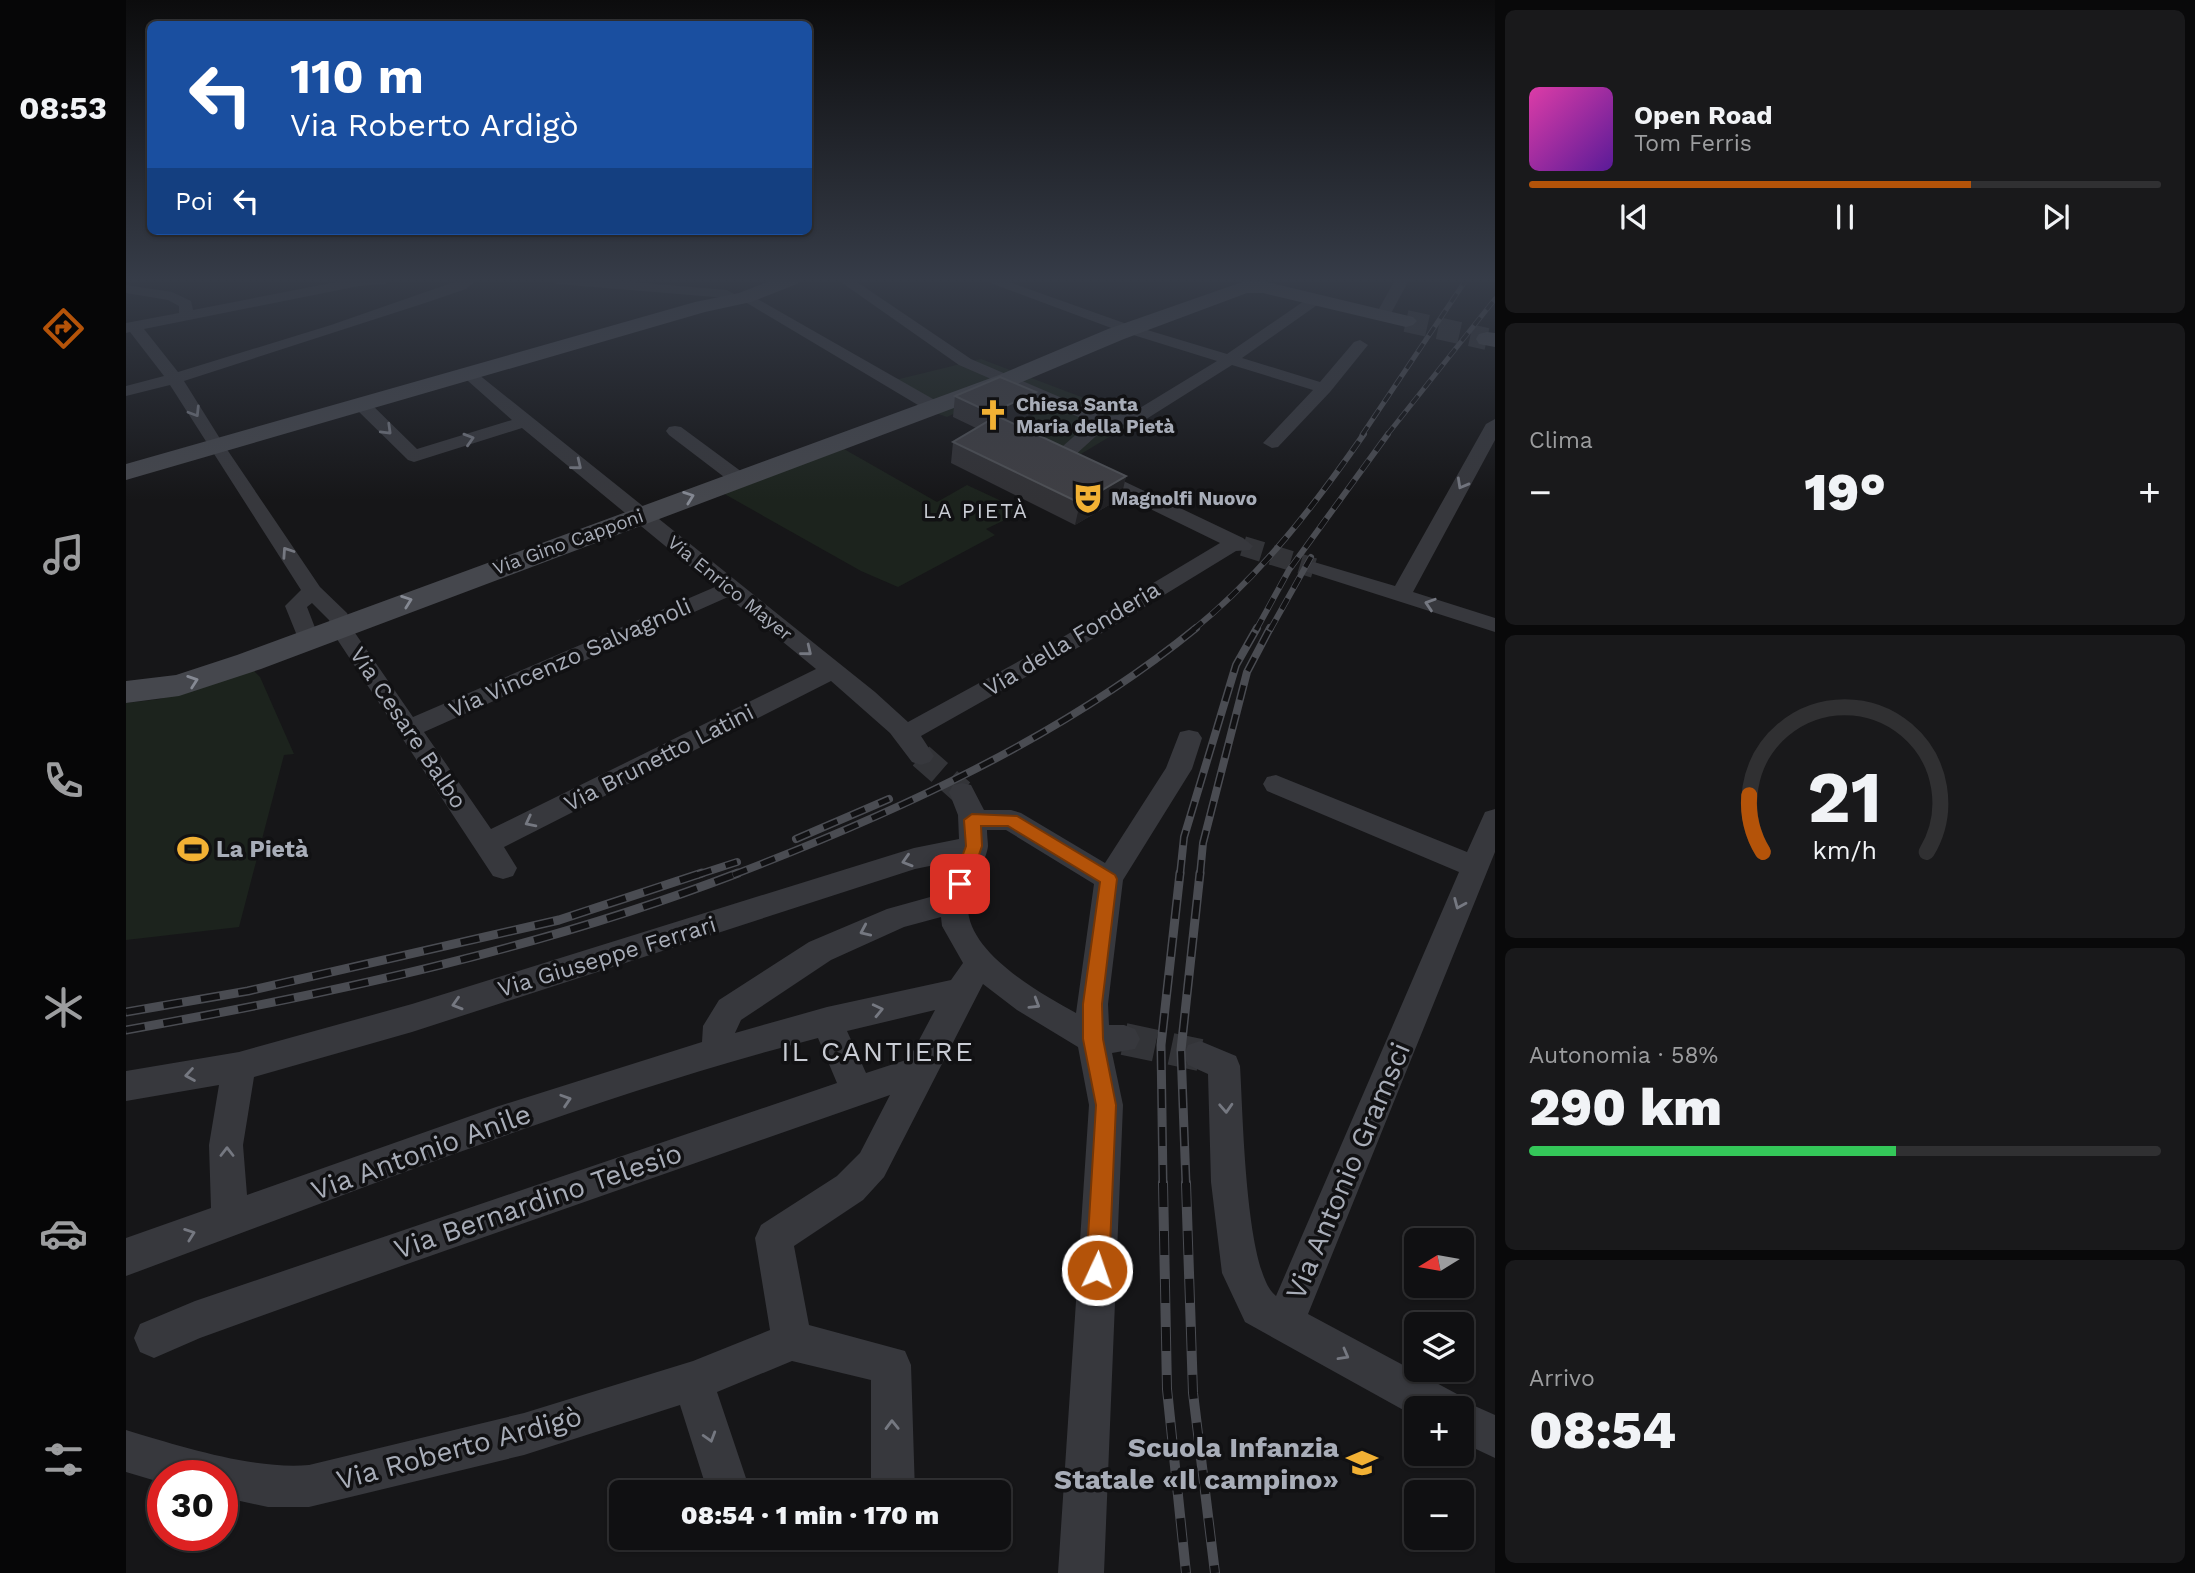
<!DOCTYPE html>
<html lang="it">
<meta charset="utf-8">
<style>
body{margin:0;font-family:"Work Sans",sans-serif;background:#19191b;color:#f1f3f6;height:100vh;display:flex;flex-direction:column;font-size:26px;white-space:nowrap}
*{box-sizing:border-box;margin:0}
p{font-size:23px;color:#9c9d9f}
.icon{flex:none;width:38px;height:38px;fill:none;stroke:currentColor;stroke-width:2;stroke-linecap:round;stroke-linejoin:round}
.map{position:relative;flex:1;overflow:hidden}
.panel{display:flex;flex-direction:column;gap:10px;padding:10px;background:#09090a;width:700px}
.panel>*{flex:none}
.top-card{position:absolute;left:21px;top:21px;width:665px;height:214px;border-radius:10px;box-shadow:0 2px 5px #0004,0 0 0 2px #303032;background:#1a4fa0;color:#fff;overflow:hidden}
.needle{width:46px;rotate:259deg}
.tools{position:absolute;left:1278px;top:1228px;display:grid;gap:14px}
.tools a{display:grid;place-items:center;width:70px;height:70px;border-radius:10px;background:#101012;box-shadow:0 2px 5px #0004,0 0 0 2px #303032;font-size:35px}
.speed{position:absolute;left:21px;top:1460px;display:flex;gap:14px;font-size:35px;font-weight:700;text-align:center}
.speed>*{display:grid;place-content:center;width:91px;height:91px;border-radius:50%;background:#101012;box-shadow:0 2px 5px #0004,0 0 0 2px #303032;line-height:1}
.speed .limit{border:10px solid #d22;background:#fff;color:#111}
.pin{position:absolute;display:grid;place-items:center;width:60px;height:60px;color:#fff;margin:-30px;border-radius:14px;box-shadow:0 4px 10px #0006}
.me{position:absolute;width:77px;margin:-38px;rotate:3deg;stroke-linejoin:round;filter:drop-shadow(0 0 5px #0008)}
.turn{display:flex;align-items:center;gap:24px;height:147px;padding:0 28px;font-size:32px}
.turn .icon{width:91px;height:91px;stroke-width:2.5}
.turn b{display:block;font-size:49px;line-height:60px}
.then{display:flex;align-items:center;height:66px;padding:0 28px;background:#0003;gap:14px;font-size:26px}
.big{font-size:52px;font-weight:800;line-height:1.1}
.panel .widget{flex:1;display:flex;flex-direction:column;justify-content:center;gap:10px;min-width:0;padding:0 24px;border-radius:10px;background:#19191b}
.panel .dial{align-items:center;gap:0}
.dial svg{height:182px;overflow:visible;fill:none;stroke:#303032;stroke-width:7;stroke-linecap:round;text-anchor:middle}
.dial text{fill:#f1f3f6;stroke:none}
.song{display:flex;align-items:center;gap:21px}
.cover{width:84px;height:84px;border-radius:10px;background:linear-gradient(135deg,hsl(320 70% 55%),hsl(270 70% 35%))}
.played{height:7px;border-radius:4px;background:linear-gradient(90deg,#b45309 70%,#303032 70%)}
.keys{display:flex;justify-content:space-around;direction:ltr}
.heat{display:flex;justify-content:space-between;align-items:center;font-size:38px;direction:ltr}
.charge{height:10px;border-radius:5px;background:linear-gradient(90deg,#34c759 58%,#303032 0)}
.trip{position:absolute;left:483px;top:1480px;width:402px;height:70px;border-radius:10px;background:#101012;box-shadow:0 2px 5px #0004,0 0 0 2px #303032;font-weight:800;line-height:70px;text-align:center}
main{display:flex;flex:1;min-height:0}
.tabs{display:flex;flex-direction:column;width:126px;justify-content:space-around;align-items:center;background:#060607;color:#9c9d9f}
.tabs .icon{width:49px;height:49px}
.tabs .current{color:#b45309}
.tabs b{font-size:32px;color:#f1f3f6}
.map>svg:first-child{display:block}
.green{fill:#1c231d}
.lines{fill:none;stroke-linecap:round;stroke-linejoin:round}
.street-tunnel-far2{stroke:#333438;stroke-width:20;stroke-dasharray:20 10;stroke-linecap:butt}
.street-tunnel-far1{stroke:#333438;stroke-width:25;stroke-dasharray:25 12;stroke-linecap:butt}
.street-tunnel{stroke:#333438;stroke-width:32;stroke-dasharray:32 16;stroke-linecap:butt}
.secondary-tunnel{stroke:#333438;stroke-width:22;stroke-dasharray:22 11;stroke-linecap:butt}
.street{fill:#37383d;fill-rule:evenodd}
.secondary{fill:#45474d;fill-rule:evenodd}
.rail-far4-casing{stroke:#4a4c52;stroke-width:5}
.rail-far3-casing{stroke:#4a4c52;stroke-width:6}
.rail-far2-casing{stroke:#4a4c52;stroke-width:8}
.rail-far1-casing{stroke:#4a4c52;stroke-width:9}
.rail-casing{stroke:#4a4c52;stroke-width:10}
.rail-far4{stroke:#111113;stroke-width:3.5;stroke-dasharray:10;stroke-linecap:butt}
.rail-far3{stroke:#111113;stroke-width:4.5;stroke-dasharray:12;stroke-linecap:butt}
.rail-far2{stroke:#111113;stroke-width:5;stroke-dasharray:15;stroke-linecap:butt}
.rail-far1{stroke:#111113;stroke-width:6;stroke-dasharray:19;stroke-linecap:butt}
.rail{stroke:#111113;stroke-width:8;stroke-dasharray:24;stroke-linecap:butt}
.wall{fill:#323236}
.shaded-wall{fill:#212124}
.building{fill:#3f3f44;stroke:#4f5156;stroke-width:2}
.oneway{stroke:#757881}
.oneway2{stroke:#858993}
.route{fill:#b45309;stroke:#753606;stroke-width:2}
.labels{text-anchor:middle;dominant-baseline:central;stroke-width:7;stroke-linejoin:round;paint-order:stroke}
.far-poi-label{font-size:19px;font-weight:bold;fill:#a8adb8;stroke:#111113;text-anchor:start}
.far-street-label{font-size:19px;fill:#a8adb8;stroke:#111113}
.far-neighbourhood-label{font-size:21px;letter-spacing:2px;fill:#c9ccd4;stroke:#111113}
.street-label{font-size:23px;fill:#a8adb8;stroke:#111113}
.poi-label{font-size:23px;font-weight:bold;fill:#a8adb8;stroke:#111113;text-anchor:start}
.near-neighbourhood-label{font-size:28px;letter-spacing:2px;fill:#c9ccd4;stroke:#111113}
.near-street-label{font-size:28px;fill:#a8adb8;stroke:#111113}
.near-poi-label{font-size:28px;font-weight:bold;fill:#a8adb8;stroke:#111113;text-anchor:end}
</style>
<main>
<nav class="tabs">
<b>08:53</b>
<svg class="icon current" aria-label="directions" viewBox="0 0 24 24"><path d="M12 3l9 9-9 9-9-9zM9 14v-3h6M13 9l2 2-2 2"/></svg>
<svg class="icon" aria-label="music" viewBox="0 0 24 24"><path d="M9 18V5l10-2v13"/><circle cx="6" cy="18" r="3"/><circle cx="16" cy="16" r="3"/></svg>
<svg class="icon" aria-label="phone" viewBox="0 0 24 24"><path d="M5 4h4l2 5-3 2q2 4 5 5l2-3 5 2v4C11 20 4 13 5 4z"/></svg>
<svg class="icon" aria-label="climate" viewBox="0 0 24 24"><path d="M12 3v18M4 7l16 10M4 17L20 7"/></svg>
<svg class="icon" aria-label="car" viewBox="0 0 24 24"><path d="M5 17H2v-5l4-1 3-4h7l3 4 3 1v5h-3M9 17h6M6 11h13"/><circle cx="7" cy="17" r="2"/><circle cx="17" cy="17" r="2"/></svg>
<svg class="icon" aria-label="filters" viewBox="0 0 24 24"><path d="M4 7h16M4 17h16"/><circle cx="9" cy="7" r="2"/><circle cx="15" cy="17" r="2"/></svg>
</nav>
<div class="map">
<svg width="1369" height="1573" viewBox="0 0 1369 1573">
<rect width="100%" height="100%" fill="#161618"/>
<g class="green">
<polygon points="855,359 1003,415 1008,422 945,460 871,434 911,413 870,394 821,417 801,410 761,382"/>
<polygon points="718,449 811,502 841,485 897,511 860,529 869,535 772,587 735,571 595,492"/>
<polygon points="126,669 134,677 168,754 158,755 113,927 0,940 0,703 34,699"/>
</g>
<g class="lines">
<polyline class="street-tunnel-far2" points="1117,546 1188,568"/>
<polyline class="street-tunnel-far1" points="795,756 836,792"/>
<polyline class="street-tunnel" points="998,1039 1074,1055"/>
<polyline class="secondary-tunnel" points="1280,321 1361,339"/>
<g class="street">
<path d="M221 280H266L259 284 233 286 18 329 52 372 205 325 334 280H350L340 289 299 303 58 381 98 445 194 587 221 613 229 633 287 717 589 587 396 428 288 462 282 460 229 408 226 404 229 400H241L291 449 386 420 333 373 335 370H347L749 692 782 722 937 637 1094 543 928 462 926 458 928 454 964 422 833 365 712 280H728L845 359 978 416 1004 414 1091 361 988 329 856 280H877L998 323 1101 354 1184 297H1194L1196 300 1194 303 1116 358 1194 382 1228 342 1234 340 1242 345 1204 392 1152 447 1146 448 1137 443 1187 390 1106 365 1014 423 981 426 947 457 1117 538 1127 546 1124 550 1110 551 953 647 795 736 808 756 804 762 795 765 786 762 764 733 705 681 378 847 391 868 387 876 377 879 367 876 207 633 203 620 186 603 181 607 193 638 190 643H174L159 606 175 590 44 385 0 396V386L38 376 4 332 0 333V323L53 313V306L42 300 0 293V285L46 292 65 301 67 310ZM602 597 690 669 365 829 298 732Z"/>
<polygon points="424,280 483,280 601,290 608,294 601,298 431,284"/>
<polygon points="1269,280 1283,280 1262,319 1252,319 1249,316"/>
<polygon points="621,293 814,403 817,407 814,411 802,411 616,300 614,297 616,294"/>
<polygon points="1369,419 1369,440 1287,592 1369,618 1369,632 1181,572 1177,568 1181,564 1188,562 1269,586 1360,424"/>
<polygon points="549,426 555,427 620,475 622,479 620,483 606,483 543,435 540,431 543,427"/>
<path d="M1063 730 1072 732 1076 738 1066 769 997 880 982 1004 983 1025H998L1009 1029 1014 1039 1009 1049 986 1053 997 1105 978 1573H932L963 1105 952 1047 891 1010 857 984 758 1177 737 1200 668 1246 683 1325 779 1351 785 1365 789 1493H745V1380L666 1361 591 1392 625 1493H582L554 1405 398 1455 183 1507H142L96 1497V1475H37V1483L0 1472V1430C53 1446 128 1470 183 1465L398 1413 567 1361 644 1330 629 1238 635 1225 711 1176 734 1153 764 1095 227 1283 74 1338 28 1358 14 1352 8 1338 14 1324 69 1301 711 1083 692 1038C456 1099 229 1192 0 1276V1238L85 1208 83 1145 93 1085 0 1101V1071L113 1052 286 1004 788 848 833 839 832 815 823 792 827 785 836 783 845 785 858 810H885L895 813 979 863 1040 768 1054 732ZM861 830H880L968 884 950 1013C914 993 837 951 842 902 843 886 861 860 862 846 862 842 861 835 861 830ZM828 861 815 894 761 909 683 942 593 1000 577 1026 576 1042 370 1107 121 1195 117 1145 128 1077 286 1032 789 869ZM815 917 816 926 837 963 825 980 701 1007 609 1033 615 1020 705 960 778 927ZM809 1010 783 1059 740 1073 721 1031Z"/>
<path d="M1150 775 1341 852 1359 812 1369 809V852L1182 1314 1331 1394 1333 1399 1369 1415V1458L1335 1442V1409H1290V1417L1119 1322 1096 1273 1085 1182 1082 1074 1062 1065 1058 1055 1062 1045 1074 1041 1110 1056 1114 1066C1117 1109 1119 1273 1150 1296L1333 872 1141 791 1137 784 1141 777Z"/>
</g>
<g class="secondary">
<polygon points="646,280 674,280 671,284 625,302 579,312 0,480 0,464 569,302 613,293"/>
<polygon points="1119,281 1137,281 1287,317 1291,321 1287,325 1280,327 1137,293 1121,293 998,339 889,385 135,669 53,696 0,703 0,681 50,675 111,655 873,375 982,329"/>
<polygon points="1361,332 1369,333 1369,347 1353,344 1350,339 1353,334"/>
</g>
<defs>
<g id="rail-far4">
<polyline points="1236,435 1340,280"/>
<polyline points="1261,435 1369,299"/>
</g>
<g id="rail-far3">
<path d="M1067 630C1136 574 1188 506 1238 434"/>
<polyline points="1130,630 1163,570 1262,434"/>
<polyline points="1144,630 1185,557"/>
</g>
<g id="rail-far2">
<polyline points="670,839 763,799"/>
<polyline points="571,875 611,862"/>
<path d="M607 875C769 813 935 738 1070 628"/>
<polyline points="1054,875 1058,837 1110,665 1131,628"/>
<polyline points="1074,875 1077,843 1121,672 1144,628"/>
</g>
<g id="rail-far1">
<polyline points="0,1012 122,991 433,920 576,873"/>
<path d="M0 1030C208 993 414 949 612 873"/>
<polyline points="1037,1184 1035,1045 1054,873"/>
<polyline points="1060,1184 1055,1050 1074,873"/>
</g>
<g id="rail">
<polyline points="1037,1183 1041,1389 1060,1573"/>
<polyline points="1060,1183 1067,1393 1089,1573"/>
</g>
</defs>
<use href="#rail-far4" class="rail-far4-casing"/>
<use href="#rail-far3" class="rail-far3-casing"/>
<use href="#rail-far2" class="rail-far2-casing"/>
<use href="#rail-far1" class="rail-far1-casing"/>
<use href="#rail" class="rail-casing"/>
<use href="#rail-far4" class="rail-far4"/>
<use href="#rail-far3" class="rail-far3"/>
<use href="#rail-far2" class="rail-far2"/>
<use href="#rail-far1" class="rail-far1"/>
<use href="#rail" class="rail"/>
</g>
<polygon class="wall" points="829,396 907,413 886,423 1000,476 995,498 949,525 825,463 827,442 850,428 827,417"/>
<g class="shaded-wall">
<polygon points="910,392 907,413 863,434 865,413"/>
<polygon points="1000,476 995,498 949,525 954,503"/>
</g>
<g class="building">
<polygon points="874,377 910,392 865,413 829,396"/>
<polygon points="871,416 1000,476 954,503 827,442"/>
</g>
<defs><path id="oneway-chevron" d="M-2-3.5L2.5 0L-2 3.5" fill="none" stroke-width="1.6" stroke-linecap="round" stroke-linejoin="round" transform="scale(1.75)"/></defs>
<g class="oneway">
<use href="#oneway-chevron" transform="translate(69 412) rotate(58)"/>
<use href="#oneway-chevron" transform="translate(261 430) rotate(44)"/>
<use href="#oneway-chevron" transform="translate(343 439) rotate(-17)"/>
<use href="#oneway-chevron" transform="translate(451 465) rotate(39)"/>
<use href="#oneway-chevron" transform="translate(1336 484) rotate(119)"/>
<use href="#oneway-chevron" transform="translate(161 552) rotate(-124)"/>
<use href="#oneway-chevron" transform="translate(1304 604) rotate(-162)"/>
<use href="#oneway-chevron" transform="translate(681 651) rotate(39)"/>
<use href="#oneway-chevron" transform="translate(404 822) rotate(153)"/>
<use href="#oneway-chevron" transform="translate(781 861) rotate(163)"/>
<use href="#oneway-chevron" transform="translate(1333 904) rotate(113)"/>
<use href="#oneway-chevron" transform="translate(739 931) rotate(156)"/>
<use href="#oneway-chevron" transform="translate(331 1004) rotate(163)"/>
<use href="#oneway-chevron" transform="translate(909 1004) rotate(31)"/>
<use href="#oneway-chevron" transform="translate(752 1010) rotate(-13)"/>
<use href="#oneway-chevron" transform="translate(64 1075) rotate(171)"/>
<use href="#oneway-chevron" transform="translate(440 1100) rotate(-18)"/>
<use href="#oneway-chevron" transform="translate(1100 1108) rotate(87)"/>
<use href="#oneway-chevron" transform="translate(101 1152) rotate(-90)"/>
<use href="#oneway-chevron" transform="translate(64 1234) rotate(-20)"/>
<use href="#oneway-chevron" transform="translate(1218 1355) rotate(29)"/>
<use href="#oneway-chevron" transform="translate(766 1425) rotate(-91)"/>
<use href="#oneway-chevron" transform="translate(584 1437) rotate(73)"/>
</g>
<g class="oneway2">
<use href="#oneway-chevron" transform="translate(563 497) rotate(-20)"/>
<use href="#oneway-chevron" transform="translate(281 601) rotate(-20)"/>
<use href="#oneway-chevron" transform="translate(67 681) rotate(-19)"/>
</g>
<linearGradient id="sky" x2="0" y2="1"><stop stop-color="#0c0c0d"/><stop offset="0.56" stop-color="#363c48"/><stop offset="1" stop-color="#363c48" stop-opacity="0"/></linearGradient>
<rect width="1369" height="500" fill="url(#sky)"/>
<polygon class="route" points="846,814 891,816 989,875 991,879 976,1004 977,1039 990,1105 983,1270 980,1278 971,1282 963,1278 960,1270 970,1105 957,1039 957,1004 974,882 882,826 855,826 856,846 843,884 840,888 828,888 826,884 840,846 838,820"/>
<defs>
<symbol id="church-bare" viewBox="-9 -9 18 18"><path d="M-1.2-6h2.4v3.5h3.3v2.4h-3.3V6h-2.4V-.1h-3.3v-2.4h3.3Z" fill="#f2b134" stroke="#111113" stroke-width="2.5" paint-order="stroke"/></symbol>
<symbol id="theatre-bare" viewBox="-9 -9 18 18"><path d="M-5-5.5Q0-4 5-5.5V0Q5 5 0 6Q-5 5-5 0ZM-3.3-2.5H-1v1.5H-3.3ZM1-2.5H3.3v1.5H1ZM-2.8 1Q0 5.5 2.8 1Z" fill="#f2b134" stroke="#111113" stroke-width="2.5" paint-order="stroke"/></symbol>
<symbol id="stadium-bare" viewBox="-9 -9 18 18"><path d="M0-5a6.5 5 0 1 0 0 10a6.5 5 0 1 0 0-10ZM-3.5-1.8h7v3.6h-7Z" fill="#f2b134" stroke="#111113" stroke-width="2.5" paint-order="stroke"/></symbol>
<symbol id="school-bare" viewBox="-9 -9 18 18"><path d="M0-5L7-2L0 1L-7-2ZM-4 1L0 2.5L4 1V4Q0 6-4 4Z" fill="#f2b134" stroke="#111113" stroke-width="2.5" paint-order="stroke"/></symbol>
</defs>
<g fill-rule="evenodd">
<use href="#church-bare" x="845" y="393" width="44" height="44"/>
<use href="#theatre-bare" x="940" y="476" width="44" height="44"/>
<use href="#stadium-bare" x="45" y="827" width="44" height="44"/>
<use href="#school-bare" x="1214" y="1441" width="44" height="44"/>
</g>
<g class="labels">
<g class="far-poi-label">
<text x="890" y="404">Chiesa Santa<tspan x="890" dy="22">Maria della Pietà</tspan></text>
<text x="985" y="498">Magnolfi Nuovo</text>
</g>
<g class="far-street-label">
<text transform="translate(442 542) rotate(-20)">Via Gino Capponi</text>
<text transform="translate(604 588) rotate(39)">Via Enrico Mayer</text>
</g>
<g class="far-neighbourhood-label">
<text x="850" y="510">LA PIETÀ</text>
</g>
<g class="street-label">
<text transform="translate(946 639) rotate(-31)">Via della Fonderia</text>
<text transform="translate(444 658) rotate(-24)">Via Vincenzo Salvagnoli</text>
<text transform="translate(282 728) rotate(56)">Via Cesare Balbo</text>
<text transform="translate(533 758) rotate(-27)">Via Brunetto Latini</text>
<text transform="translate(481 957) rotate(-17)">Via Giuseppe Ferrari</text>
</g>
<g class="poi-label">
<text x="90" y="849">La Pietà</text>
</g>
<g class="near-neighbourhood-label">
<text x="752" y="1051">IL CANTIERE</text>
</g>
<g class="near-street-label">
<text transform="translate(295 1152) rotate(-20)">Via Antonio Anile</text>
<text transform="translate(1222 1171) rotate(-67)">Via Antonio Gramsci</text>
<text transform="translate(412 1201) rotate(-19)">Via Bernardino Telesio</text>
<text transform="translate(333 1448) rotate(-15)">Via Roberto Ardigò</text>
</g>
<g class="near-poi-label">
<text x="1213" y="1447">Scuola Infanzia<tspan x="1213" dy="32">Statale «Il campino»</tspan></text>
</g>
</g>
</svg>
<div class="tools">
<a><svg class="needle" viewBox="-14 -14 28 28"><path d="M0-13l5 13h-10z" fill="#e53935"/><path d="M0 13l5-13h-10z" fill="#9c9d9f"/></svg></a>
<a><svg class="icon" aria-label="layers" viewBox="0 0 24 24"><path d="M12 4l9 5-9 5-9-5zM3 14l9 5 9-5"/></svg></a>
<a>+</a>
<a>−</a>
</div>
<div class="speed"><div class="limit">30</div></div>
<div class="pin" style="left:834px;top:884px;background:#d93025"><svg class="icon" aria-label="arrive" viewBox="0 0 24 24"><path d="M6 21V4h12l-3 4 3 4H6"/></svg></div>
<svg class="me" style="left:971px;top:1270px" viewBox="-20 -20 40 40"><circle r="17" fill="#b45309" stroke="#fff" stroke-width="3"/><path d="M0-11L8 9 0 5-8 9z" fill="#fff"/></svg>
<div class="trip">08:54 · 1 min · 170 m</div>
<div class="top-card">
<div class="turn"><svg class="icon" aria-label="left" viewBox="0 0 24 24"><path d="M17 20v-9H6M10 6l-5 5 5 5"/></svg><div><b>110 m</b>Via Roberto Ardigò</div></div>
<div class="then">Poi<svg class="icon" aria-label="left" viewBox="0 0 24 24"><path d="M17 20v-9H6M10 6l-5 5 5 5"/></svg></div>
</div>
</div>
<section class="panel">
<div class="widget">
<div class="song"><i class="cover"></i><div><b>Open Road</b><p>Tom Ferris</p></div></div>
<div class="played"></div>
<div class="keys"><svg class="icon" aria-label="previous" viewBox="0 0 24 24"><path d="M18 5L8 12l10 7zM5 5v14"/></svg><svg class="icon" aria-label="pause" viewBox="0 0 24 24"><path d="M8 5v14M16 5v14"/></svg><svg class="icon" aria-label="next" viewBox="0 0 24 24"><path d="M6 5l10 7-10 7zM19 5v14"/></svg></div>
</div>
<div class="widget"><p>Clima</p>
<div class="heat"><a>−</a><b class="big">19°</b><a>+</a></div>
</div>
<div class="widget dial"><svg viewBox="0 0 100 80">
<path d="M14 69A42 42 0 1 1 86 69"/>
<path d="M14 69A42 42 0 0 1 8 44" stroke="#b45309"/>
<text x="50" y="56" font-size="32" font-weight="700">21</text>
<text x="50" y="72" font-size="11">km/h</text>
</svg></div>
<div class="widget"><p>Autonomia · 58%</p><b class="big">290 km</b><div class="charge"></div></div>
<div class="widget"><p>Arrivo</p><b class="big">08:54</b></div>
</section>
</main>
